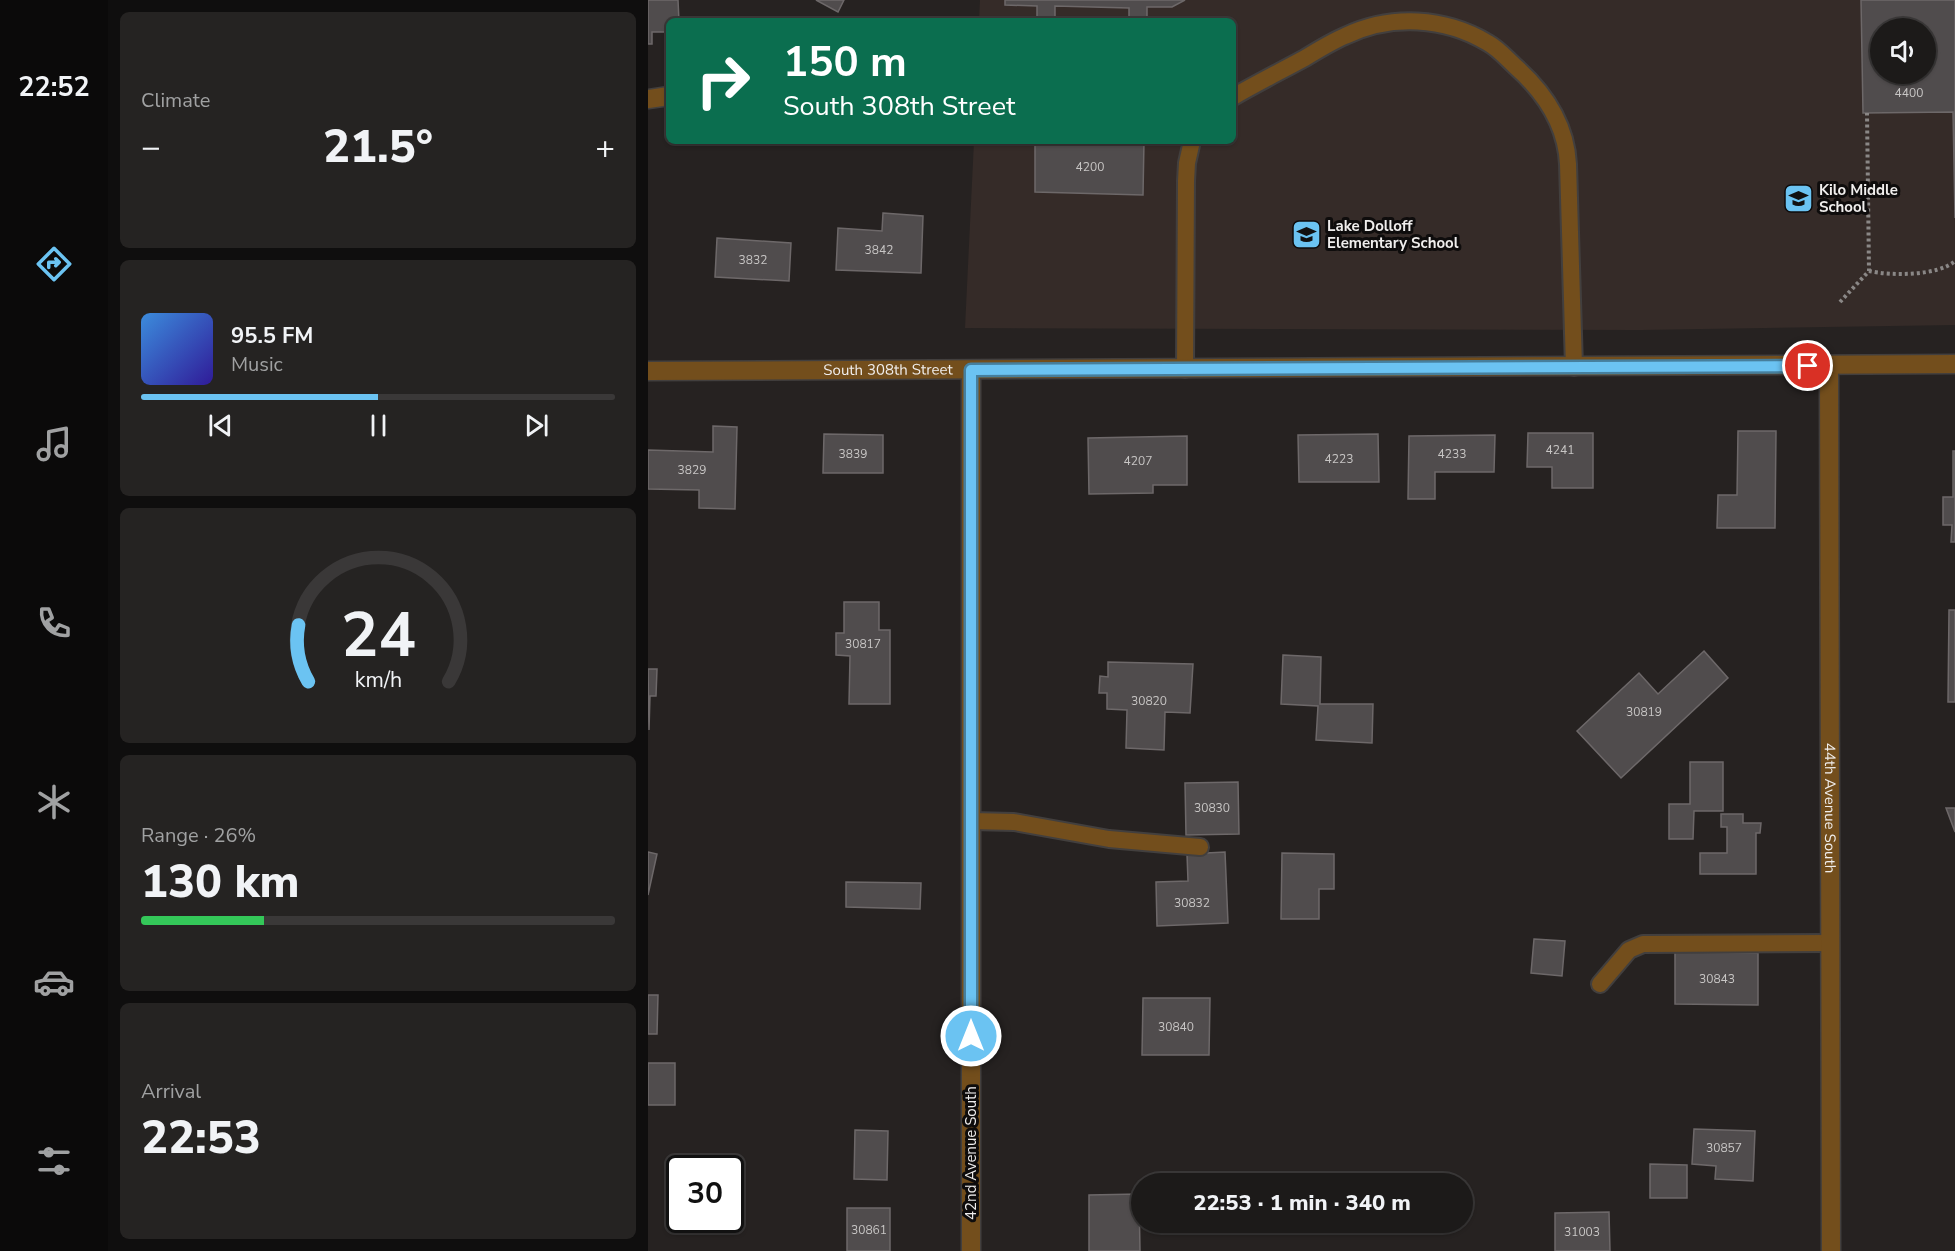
<!DOCTYPE html>
<meta charset="utf-8">
<style>
body{margin:0;font-family:"Nunito Sans",sans-serif;background:#252322;color:#f1f3f6;height:100vh;display:flex;flex-direction:column;font-size:22px;white-space:nowrap}
*{box-sizing:border-box;margin:0}
p{font-size:20px;color:#a0a1a2}
.icon{flex:none;width:33px;height:33px;fill:none;stroke:currentColor;stroke-width:2;stroke-linecap:round;stroke-linejoin:round}
.map{position:relative;flex:1;overflow:hidden}
.panel{display:flex;flex-direction:column;gap:12px;padding:12px;background:#0f0e0e;width:540px}
.panel>*{flex:none}
.top-card{position:absolute;left:18px;top:18px;width:570px;height:126px;border-radius:9px;box-shadow:0 2px 4px #0004,0 0 0 2px #3a3838;background:#0b6e4f;color:#fff;overflow:hidden}
.fabs{position:absolute;left:1222px;top:18px;display:grid;gap:12px}
.fabs a{display:grid;place-items:center;width:66px;height:66px;border-radius:50%;background:#1c1a19;box-shadow:0 2px 4px #0004,0 0 0 2px #3a3838;font-size:30px}
.speed{position:absolute;left:18px;top:1155px;display:flex;gap:12px;font-size:30px;font-weight:700;text-align:center}
.speed>*{display:grid;place-content:center;width:78px;height:78px;border-radius:50%;background:#1c1a19;box-shadow:0 2px 4px #0004,0 0 0 2px #3a3838;line-height:1}
.speed .limit{border:3px solid #111;border-radius:9px;background:#fff;color:#111}
.pin{position:absolute;display:grid;place-items:center;width:51px;height:51px;color:#fff;margin:-26px;border:3px solid #fff;border-radius:50%;box-shadow:0 2px 6px #0007}
.me{position:absolute;width:66px;margin:-33px;rotate:0deg;stroke-linejoin:round;filter:drop-shadow(0 0 4px #0008)}
.turn{display:flex;align-items:center;gap:21px;height:126px;padding:0 18px;font-size:27px}
.turn .icon{width:78px;height:78px;stroke-width:2.5}
.turn b{display:block;font-size:42px;line-height:51px}
.big{font-size:45px;font-weight:800;line-height:1.1}
.panel .card{flex:1;display:flex;flex-direction:column;justify-content:center;gap:9px;min-width:0;padding:0 21px;border-radius:9px;background:#252322}
.panel .dial{align-items:center;gap:0}
.dial svg{height:156px;overflow:visible;fill:none;stroke:#3a3838;stroke-width:7;stroke-linecap:round;text-anchor:middle}
.dial text{fill:#f1f3f6;stroke:none}
.song{display:flex;align-items:center;gap:18px}
.cover{width:72px;height:72px;border-radius:9px;background:linear-gradient(135deg,hsl(210 70% 55%),hsl(250 70% 35%))}
.played{height:6px;border-radius:3px;background:linear-gradient(90deg,#6bc3f2 50%,#3a3838 50%)}
.keys{display:flex;justify-content:space-around;direction:ltr}
.heat{display:flex;justify-content:space-between;align-items:center;font-size:33px;direction:ltr}
.charge{height:9px;border-radius:4px;background:linear-gradient(90deg,#34c759 26%,#3a3838 0)}
.trip{position:absolute;left:483px;top:1173px;width:342px;height:60px;border-radius:30px;background:#1c1a19;box-shadow:0 2px 4px #0004,0 0 0 2px #3a3838;font-weight:800;line-height:60px;text-align:center}
main{display:flex;flex:1;min-height:0}
.menu{display:flex;flex-direction:column;width:108px;justify-content:space-around;align-items:center;background:#0b0a0a;color:#a0a1a2}
.menu .icon{width:42px;height:42px}
.menu .selected{color:#6bc3f2}
.menu b{font-size:27px;color:#f1f3f6}
.map>svg:first-child{display:block}
.built{fill:#352b28;fill-rule:evenodd}
.building{fill:#504c4d;stroke:#6d6869;stroke-width:1.5;fill-rule:evenodd}
.lines{fill:none;stroke-linecap:round;stroke-linejoin:round}
.lane-casing{stroke:#423f3e;stroke-width:20}
.street-casing{stroke:#423f3e;stroke-width:21}
.path{stroke:#8a8786;stroke-width:4;stroke-dasharray:3 3;stroke-linecap:butt}
.lane{stroke:#734e1c;stroke-width:16}
.street{stroke:#734e1c;stroke-width:18}
.route-casing{stroke:#467f9d;stroke-width:15}
.route{stroke:#6bc3f2;stroke-width:10}
.labels{text-anchor:middle;dominant-baseline:central;stroke-width:6;stroke-linejoin:round;paint-order:stroke}
.number-label{font-size:12px;fill:#c8c6c5}
.poi-label{font-size:15px;font-weight:bold;fill:#f0eeed;stroke:#0e0c0c;text-anchor:start}
.street-label{font-size:15px;fill:#f0eeed;stroke:#0e0c0c}
</style>
<main>
<nav class="menu">
<b>22:52</b>
<svg class="icon selected" aria-label="directions" viewBox="0 0 24 24"><path d="M12 3l9 9-9 9-9-9zM9 14v-3h6M13 9l2 2-2 2"/></svg>
<svg class="icon" aria-label="music" viewBox="0 0 24 24"><path d="M9 18V5l10-2v13"/><circle cx="6" cy="18" r="3"/><circle cx="16" cy="16" r="3"/></svg>
<svg class="icon" aria-label="phone" viewBox="0 0 24 24"><path d="M5 4h4l2 5-3 2q2 4 5 5l2-3 5 2v4C11 20 4 13 5 4z"/></svg>
<svg class="icon" aria-label="climate" viewBox="0 0 24 24"><path d="M12 3v18M4 7l16 10M4 17L20 7"/></svg>
<svg class="icon" aria-label="car" viewBox="0 0 24 24"><path d="M5 17H2v-5l4-1 3-4h7l3 4 3 1v5h-3M9 17h6M6 11h13"/><circle cx="7" cy="17" r="2"/><circle cx="17" cy="17" r="2"/></svg>
<svg class="icon" aria-label="filters" viewBox="0 0 24 24"><path d="M4 7h16M4 17h16"/><circle cx="9" cy="7" r="2"/><circle cx="15" cy="17" r="2"/></svg>
</nav>
<section class="panel">
<div class="card"><p>Climate</p>
<div class="heat"><a>−</a><b class="big">21.5°</b><a>+</a></div>
</div>
<div class="card">
<div class="song"><i class="cover"></i><div><b>95.5 FM</b><p>Music</p></div></div>
<div class="played"></div>
<div class="keys"><svg class="icon" aria-label="previous" viewBox="0 0 24 24"><path d="M18 5L8 12l10 7zM5 5v14"/></svg><svg class="icon" aria-label="pause" viewBox="0 0 24 24"><path d="M8 5v14M16 5v14"/></svg><svg class="icon" aria-label="next" viewBox="0 0 24 24"><path d="M6 5l10 7-10 7zM19 5v14"/></svg></div>
</div>
<div class="card dial"><svg viewBox="0 0 100 80">
<path d="M14 69A42 42 0 1 1 86 69"/>
<path d="M14 69A42 42 0 0 1 9 40" stroke="#6bc3f2"/>
<text x="50" y="56" font-size="32" font-weight="700">24</text>
<text x="50" y="72" font-size="11">km/h</text>
</svg></div>
<div class="card"><p>Range · 26%</p><b class="big">130 km</b><div class="charge"></div></div>
<div class="card"><p>Arrival</p><b class="big">22:53</b></div>
</section>
<div class="map">
<svg width="1307" height="1251" viewBox="0 0 1307 1251">
<rect width="100%" height="100%" fill="#262221"/>
<path class="built" d="M332 0H1307V325L993 330 317 328 326 141H585V21H331ZM1233 28H1278V74H1233Z"/>
<g class="building">
<polygon points="0,0 30,0 31,21 21,21 21,32 4,32 4,44 0,44"/>
<polygon points="168,0 196,0 190,12"/>
<polygon points="357,0 537,0 524,7 499,7 499,21 481,21 481,8 407,6 407,21 389,21 389,6 357,5"/>
<path d="M1213 0H1307V218L1305 112 1215 113ZM1233 28H1278V74H1233Z"/>
<polygon points="387,141 496,141 495,195 387,192"/>
<polygon points="235,213 275,216 273,273 188,270 190,228 234,231"/>
<polygon points="69,238 143,243 141,281 67,277"/>
<polygon points="65,426 89,427 87,509 51,508 51,490 0,489 0,450 65,452"/>
<polygon points="1090,431 1128,431 1127,528 1069,528 1070,495 1089,495"/>
<polygon points="880,433 945,433 945,488 904,488 904,467 879,467"/>
<polygon points="176,434 235,435 235,473 175,473"/>
<polygon points="730,434 731,482 651,482 650,435"/>
<polygon points="847,435 846,472 787,472 787,499 760,499 761,436"/>
<polygon points="539,436 539,485 505,485 505,493 441,494 440,438"/>
<polygon points="1305,451 1307,451 1307,542 1303,542 1304,525 1295,525 1295,497 1305,497"/>
<polygon points="196,602 231,602 231,630 242,630 242,704 201,704 202,656 188,655 188,633 196,633"/>
<polygon points="1301,610 1307,610 1307,702 1300,702"/>
<polygon points="1056,651 1080,678 973,778 929,731 991,673 1010,694"/>
<polygon points="635,655 673,657 672,704 725,704 724,743 668,740 670,706 633,704"/>
<polygon points="460,662 545,664 542,713 517,712 516,750 478,748 479,710 459,709 459,693 451,693 452,676 460,677"/>
<polygon points="0,669 9,669 8,696 2,696 1,730"/>
<polygon points="1042,762 1075,762 1075,811 1046,811 1045,839 1021,839 1021,804 1042,804"/>
<polygon points="590,782 591,834 538,835 537,783"/>
<polygon points="1298,808 1307,808 1307,832"/>
<polygon points="1073,814 1095,814 1095,823 1113,823 1112,833 1108,833 1108,874 1052,874 1052,853 1079,853 1079,827 1073,827"/>
<polygon points="0,852 9,854 0,895"/>
<polygon points="577,852 580,923 509,926 508,882 540,881 539,854"/>
<polygon points="634,853 686,854 686,889 671,889 671,919 633,919"/>
<polygon points="198,882 273,883 272,909 198,907"/>
<polygon points="886,939 917,941 914,976 883,973"/>
<polygon points="1027,952 1110,953 1110,1005 1027,1004"/>
<polygon points="0,995 10,995 9,1034 0,1034"/>
<polygon points="495,998 562,998 561,1055 494,1055"/>
<rect x="0" y="1063" width="27" height="42"/>
<polygon points="1046,1129 1107,1131 1105,1181 1067,1179 1068,1166 1044,1164"/>
<polygon points="207,1130 240,1131 239,1180 206,1179"/>
<polygon points="1002,1164 1039,1165 1039,1198 1002,1198"/>
<polygon points="491,1194 492,1251 441,1251 441,1195"/>
<rect x="199" y="1208" width="43" height="43"/>
<polygon points="961,1212 962,1251 907,1251 907,1213"/>
</g>
<g class="lines">
<defs>
<g id="lane">
<path d="M585 97C609 83 633 71 657 58 670 50 683 42 697 36 743 14 797 17 840 43 851 49 859 59 868 67 897 93 918 124 920 164L926 367"/>
<polyline points="537,369 538,181 539,163 544,141"/>
<polyline points="323,821 366,822 461,839 552,847"/>
<polyline points="952,984 981,950 995,944 1182,943"/>
</g>
<g id="street">
<polyline points="0,99 21,96"/>
<path id="s1" d="M1181 366 1183 1251"/>
<polyline points="323,370 323,1251"/>
<path id="s2" d="M0 371 1307 364"/>
</g>
</defs>
<use href="#lane" class="lane-casing"/>
<use href="#street" class="street-casing"/>
<g class="path">
<path d="M1221 271C1243 276 1290 276 1307 261"/>
<polyline points="1192,302 1221,271 1219,113"/>
</g>
<use href="#lane" class="lane"/>
<use href="#street" class="street"/>
</g>
<g class="lines">
<defs>
<polyline id="route" points="323,1036 323,370 1160,366"/>
</defs>
<use href="#route" class="route-casing"/>
<use href="#route" class="route"/>
</g>
<defs>
<symbol id="school-square" viewBox="-11 -11 22 22"><rect x="-9" y="-9" width="18" height="18" rx="4" fill="#6bc3f2" stroke="#0e0c0c"/><path d="M0-5L7-2L0 1L-7-2ZM-4 1L0 2.5L4 1V4Q0 6-4 4Z" fill="#111"/></symbol>
</defs>
<g fill-rule="evenodd">
<use href="#school-square" x="1134" y="182" width="33" height="33"/>
<use href="#school-square" x="642" y="218" width="33" height="33"/>
</g>
<g class="labels">
<g class="number-label">
<text x="1261" y="93">4400</text>
<text x="442" y="167">4200</text>
<text x="231" y="250">3842</text>
<text x="105" y="260">3832</text>
<text x="912" y="450">4241</text>
<text x="205" y="454">3839</text>
<text x="804" y="454">4233</text>
<text x="691" y="459">4223</text>
<text x="490" y="461">4207</text>
<text x="44" y="470">3829</text>
<text x="215" y="644">30817</text>
<text x="501" y="701">30820</text>
<text x="996" y="712">30819</text>
<text x="564" y="808">30830</text>
<text x="544" y="903">30832</text>
<text x="1069" y="979">30843</text>
<text x="528" y="1027">30840</text>
<text x="1076" y="1148">30857</text>
<text x="221" y="1230">30861</text>
<text x="934" y="1232">31003</text>
</g>
<g class="poi-label">
<text x="1171" y="190">Kilo Middle<tspan x="1171" dy="17">School</tspan></text>
<text x="679" y="226">Lake Dolloff<tspan x="679" dy="17">Elementary School</tspan></text>
</g>
<g class="street-label">
<text stroke="none"><textPath href="#s2" startOffset="240">South 308th Street</textPath></text>
<text stroke="none"><textPath href="#s1" startOffset="442">44th Avenue South</textPath></text>
<text transform="translate(323 1153) rotate(-90)">42nd Avenue South</text>
</g>
</g>
</svg>
<div class="fabs">
<a><svg class="icon" aria-label="sound" viewBox="0 0 24 24"><path d="M4 9h4l5-4v14l-5-4H4zM17 9q2 3 0 6"/></svg></a>
</div>
<div class="speed"><div class="limit">30</div></div>
<div class="pin" style="left:1160px;top:366px;background:#d93025"><svg class="icon" aria-label="arrive" viewBox="0 0 24 24"><path d="M6 21V4h12l-3 4 3 4H6"/></svg></div>
<svg class="me" style="left:323px;top:1036px" viewBox="-20 -20 40 40"><circle r="17" fill="#6bc3f2" stroke="#fff" stroke-width="3"/><path d="M0-11L8 9 0 5-8 9z" fill="#fff"/></svg>
<div class="trip">22:53 · 1 min · 340 m</div>
<div class="top-card">
<div class="turn"><svg class="icon" aria-label="right" viewBox="0 0 24 24"><path d="M7 20v-9h11M14 6l5 5-5 5"/></svg><div><b>150 m</b>South 308th Street</div></div>
</div>
</div>
</main>
